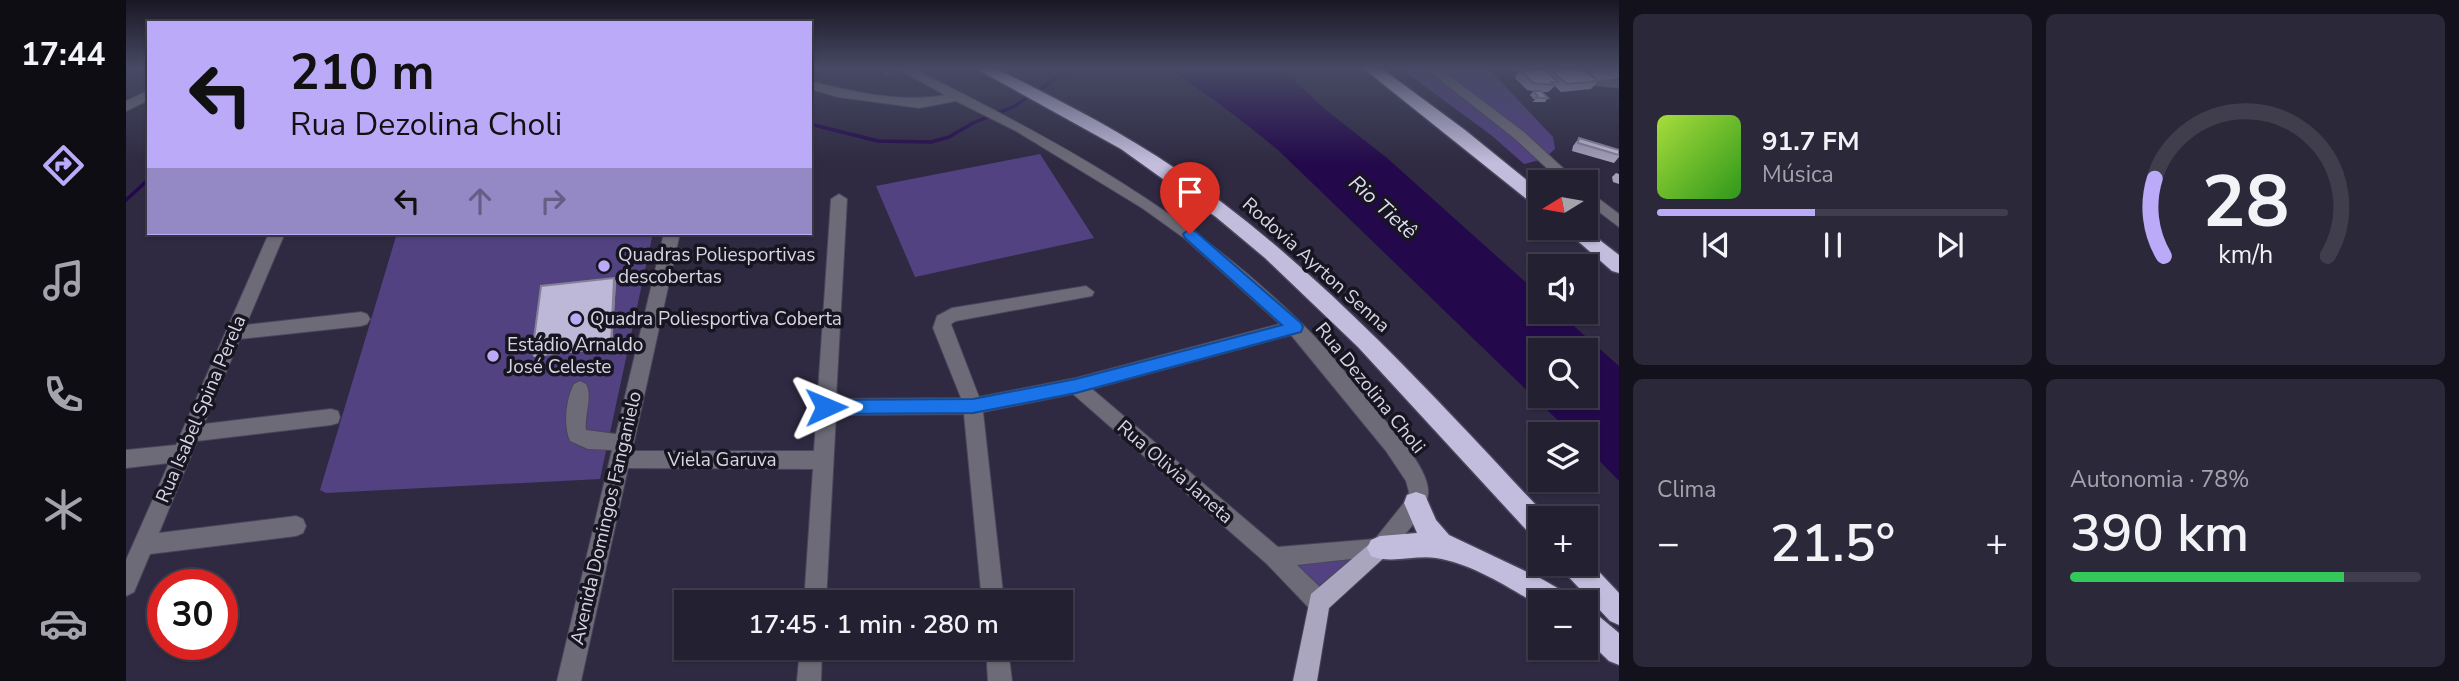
<!DOCTYPE html>
<html lang="pt">
<meta charset="utf-8">
<style>
body{margin:0;font-family:"Nunito Sans",sans-serif;background:#2b283a;color:#f1f3f6;height:100vh;display:flex;flex-direction:column;font-size:26px;white-space:nowrap}
*{box-sizing:border-box;margin:0}
p{font-size:23px;color:#a3a3ac}
.icon{flex:none;width:38px;height:38px;fill:none;stroke:currentColor;stroke-width:2;stroke-linecap:round;stroke-linejoin:round}
.map{position:relative;flex:1;overflow:hidden}
.sheet{display:flex;flex-direction:column;gap:14px;padding:14px;background:#13121c;width:840px}
.sheet>*{flex:none}
.top-card{position:absolute;left:21px;top:21px;width:665px;height:214px;border-radius:0px;box-shadow:0 2px 5px #0004,0 0 0 2px #403e4d;background:#baaaf7;color:#111;overflow:hidden}
.needle{width:46px;rotate:259deg}
.tools{position:absolute;left:1402px;top:170px;display:grid;gap:14px}
.tools a{display:grid;place-items:center;width:70px;height:70px;border-radius:0px;background:#232032;box-shadow:0 2px 5px #0004,0 0 0 2px #403e4d;font-size:35px}
.speed{position:absolute;left:21px;top:569px;display:flex;gap:14px;font-size:35px;font-weight:700;text-align:center}
.speed>*{display:grid;place-content:center;width:91px;height:91px;border-radius:50%;background:#232032;box-shadow:0 2px 5px #0004,0 0 0 2px #403e4d;line-height:1}
.speed .limit{border:10px solid #d22;background:#fff;color:#111}
.pin{position:absolute;display:grid;place-items:center;width:60px;height:60px;color:#fff;margin:-72px -30px;border-radius:50% 50% 50% 0;rotate:-45deg;box-shadow:0 0 7px #0007}
.pin .icon{rotate:45deg}
.me{position:absolute;width:77px;margin:-38px;rotate:89deg;stroke-linejoin:round;filter:drop-shadow(0 0 5px #0008)}
.turn{display:flex;align-items:center;gap:24px;height:147px;padding:0 28px;font-size:32px}
.turn .icon{width:91px;height:91px;stroke-width:2.5}
.turn b{display:block;font-size:49px;line-height:60px}
.lanes{display:flex;align-items:center;height:66px;padding:0 28px;background:#0003;justify-content:center;gap:35px;direction:ltr}
.lanes .off{opacity:.35}
.big{font-size:52px;font-weight:600;line-height:1.1}
.sheet .card{flex:1;display:flex;flex-direction:column;justify-content:center;gap:10px;min-width:0;padding:0 24px;border-radius:10px;background:#2b283a}
.sheet .dial{align-items:center;gap:0}
.dial svg{height:182px;overflow:visible;fill:none;stroke:#403e4d;stroke-width:7;stroke-linecap:round;text-anchor:middle}
.dial text{fill:#f1f3f6;stroke:none}
.song{display:flex;align-items:center;gap:21px}
.cover{width:84px;height:84px;border-radius:10px;background:linear-gradient(135deg,hsl(80 70% 55%),hsl(110 70% 35%))}
.played{height:7px;border-radius:4px;background:linear-gradient(90deg,#baaaf7 45%,#403e4d 45%)}
.keys{display:flex;justify-content:space-around;direction:ltr}
.heat{display:flex;justify-content:space-between;align-items:center;font-size:38px;direction:ltr}
.charge{height:10px;border-radius:5px;background:linear-gradient(90deg,#34c759 78%,#403e4d 0)}
.sheet .tiles{flex:1;display:grid;gap:14px;grid-template-columns:repeat(2,1fr)}
.trip{position:absolute;left:548px;top:590px;width:399px;height:70px;border-radius:0px;background:#232032;box-shadow:0 2px 5px #0004,0 0 0 2px #403e4d;font-weight:600;line-height:70px;text-align:center}
main{display:flex;flex:1;min-height:0}
.menu{display:flex;flex-direction:column;width:126px;justify-content:space-around;align-items:center;background:#0e0d14;color:#a3a3ac}
.menu .icon{width:49px;height:49px}
.menu .on{color:#baaaf7}
.menu b{font-size:32px;color:#f1f3f6}
.map>svg:first-child{display:block}
.green{fill:#524282}
.water{fill:#23094b;fill-rule:evenodd}
.lines{fill:none;stroke-linecap:round;stroke-linejoin:round}
.stream{stroke:#23094b;stroke-width:3.5}
.minor-casing{stroke:#4a455c;stroke-width:2}
.major-casing{stroke:#4a455c;stroke-width:2}
.highway-casing{stroke:#4a455c;stroke-width:3}
.path{stroke:#6a667b;stroke-width:2.5;stroke-dasharray:4.5 4.5;stroke-linecap:butt}
.minor{fill:#6c6b77;fill-rule:evenodd}
.major{fill:#aaa6bf;fill-rule:evenodd}
.highway{fill:#c2bddc;fill-rule:evenodd}
.wall{fill:#a39eb9}
.shaded-wall{fill:#848196}
.building{fill:#bdb8d7;stroke:#848196;stroke-width:2}
.route{fill:#1a73e8;stroke:#114b97;stroke-width:2}
.poi-dot{fill:#baaaf7;stroke:#171520;stroke-width:2.5}
.labels{text-anchor:middle;dominant-baseline:central;stroke-width:7;stroke-linejoin:round;paint-order:stroke}
.poi-label{font-size:19px;fill:#d7d4e4;stroke:#171520;text-anchor:start}
.street-label{font-size:19px;fill:#d7d4e4;stroke:#171520}
.water-label{font-size:21px;font-style:italic;fill:#dfdcf1;stroke:#171520}
</style>
<main>
<nav class="menu">
<b>17:44</b>
<svg class="icon on" aria-label="directions" viewBox="0 0 24 24"><path d="M12 3l9 9-9 9-9-9zM9 14v-3h6M13 9l2 2-2 2"/></svg>
<svg class="icon" aria-label="music" viewBox="0 0 24 24"><path d="M9 18V5l10-2v13"/><circle cx="6" cy="18" r="3"/><circle cx="16" cy="16" r="3"/></svg>
<svg class="icon" aria-label="phone" viewBox="0 0 24 24"><path d="M5 4h4l2 5-3 2q2 4 5 5l2-3 5 2v4C11 20 4 13 5 4z"/></svg>
<svg class="icon" aria-label="climate" viewBox="0 0 24 24"><path d="M12 3v18M4 7l16 10M4 17L20 7"/></svg>
<svg class="icon" aria-label="car" viewBox="0 0 24 24"><path d="M5 17H2v-5l4-1 3-4h7l3 4 3 1v5h-3M9 17h6M6 11h13"/><circle cx="7" cy="17" r="2"/><circle cx="17" cy="17" r="2"/></svg>
</nav>
<div class="map">
<svg width="1493" height="681" viewBox="0 0 1493 681">
<rect width="100%" height="100%" fill="#2f2a42"/>
<g class="green">
<polygon points="1274,68 1362,68 1427,137 1429,149 1418,159 1398,164 1365,135"/>
<polygon points="914,154 968,238 789,277 750,186"/>
<polygon points="271,233 527,233 474,479 200,493 194,490"/>
<polygon points="1254,548 1193,602 1148,557"/>
</g>
<path class="water" d="M1040 68H1154L1200 110 1261 158 1414 295V312H1432L1493 366V481L1460 447V434H1446L1152 150C1124 127 1097 106 1068 86 1058 80 1052 72 1040 68ZM1414 350H1460V396H1414Z"/>
<g class="lines">
<g class="stream">
<polyline points="684,124 752,141 805,142 823,137 847,123 887,107 937,74 963,68"/>
<polyline points="0,200 23,179"/>
</g>
<defs>
<g id="minor">
<path d="M770 68H786C926 138 1061 210 1174 322 1202 348 1225 381 1250 410 1265 428 1305 470 1302 494 1300 516 1274 538 1261 555L1171 565 1201 594 1204 602 1201 610 1193 613 1185 610 1141 564 947 394 857 412 878 602H856L838 414 710 415 700 602H678L687 469 502 468 455 681H431L486 450 462 449 444 441C437 425 440 399 448 384L454 381 460 384C467 397 458 416 460 430L490 434 538 233H554L506 451H688L705 199 713 194 721 199 710 399 835 398 807 328 811 316 826 308 960 286 968 292 966 296 830 321 825 324 853 397 950 378 1154 324 1058 238 1016 208 890 131 830 101 793 108 712 97 684 89V81C728 92 775 103 819 95ZM1165 335 1260 451 1280 481 1283 492 1281 499 1249 539 1152 547 966 389Z"/>
<polygon points="1299,68 1313,68 1398,132 1452,182 1436,182 1388,138"/>
<polygon points="1439,68 1454,68 1472,78 1493,80 1493,88 1464,85"/>
<polygon points="23,90 23,100 0,111 0,101"/>
<polygon points="1460,189 1493,214 1493,227 1460,202"/>
<polygon points="143,233 159,233 120,325 235,312 241,314 244,319 241,324 235,326 114,339 78,424 205,409 212,411 214,417 212,423 205,425 71,441 33,533 170,516 177,519 180,526 177,533 170,536 24,554 8,592 0,596 0,560 43,463 0,468 0,450 50,445"/>
<polygon points="674,648 696,648 695,681 671,681"/>
<polygon points="860,648 882,648 886,681 862,681"/>
</g>
<polygon id="major" points="1254,538 1261,541 1264,548 1261,555 1203,608 1191,681 1167,681 1185,594 1247,541"/>
<g id="highway">
<path d="M849 68H869C931 99 993 130 1050 169 1191 266 1306 394 1422 518H1414V538L1405 535 1232 347 1139 258 1090 217 995 149Z"/>
<polygon points="1237,68 1255,68 1339,130 1414,191 1414,207 1408,205"/>
<polygon points="1437,228 1458,228 1493,255 1493,273 1486,271"/>
<path d="M1290 492 1299 495 1310 520 1323 535 1414 578 1440 593 1444 602H1414V606C1382 587 1347 564 1310 558 1289 555 1264 564 1245 556L1241 548 1245 540 1254 536 1291 533 1278 503 1281 495Z"/>
<polygon points="1460,558 1493,593 1493,625 1484,621 1439,573 1435,564 1460,564"/>
<polygon points="1460,609 1469,613 1493,633 1493,665 1483,661 1460,639"/>
</g>
</defs>
<use href="#minor" class="minor-casing"/>
<use href="#major" class="major-casing"/>
<use href="#highway" class="highway-casing"/>
<polyline class="path" points="751,68 764,74"/>
<use href="#minor" class="minor"/>
<use href="#major" class="major"/>
<use href="#highway" class="highway"/>
</g>
<g class="wall">
<polygon points="1374,68 1493,68 1493,77 1491,79 1472,80 1460,69 1456,69 1472,81 1465,89 1435,92 1429,86 1422,92 1416,92 1422,98 1419,102 1406,102 1409,100 1404,95 1408,91 1401,90 1389,78 1393,70 1400,70 1377,70"/>
<polygon points="1453,138 1493,150 1493,157 1488,163 1446,151 1447,146"/>
<polygon points="1490,173 1493,174 1493,184 1487,182 1486,177"/>
<polygon points="488,278 490,281 486,348 408,357 406,354"/>
</g>
<polygon class="shaded-wall" points="488,278 490,281 486,348 485,345"/>
<g class="building">
<polygon points="1441,68 1454,68 1472,81 1441,84 1425,70 1449,68"/>
<polygon points="1473,68 1493,68 1493,71 1478,72"/>
<polygon points="1418,69 1432,82 1425,82 1428,85 1407,83 1395,70"/>
<polygon points="1407,91 1415,91 1422,98 1409,98 1412,96"/>
<polygon points="1453,138 1493,150 1493,155 1452,143"/>
<polygon points="488,278 485,345 406,354 415,286"/>
</g>
<linearGradient id="sky" x2="0" y2="1"><stop stop-color="#1a1724"/><stop offset="0.42" stop-color="#474a65"/><stop offset="1" stop-color="#474a65" stop-opacity="0"/></linearGradient>
<rect width="1493" height="163" fill="url(#sky)"/>
<polygon class="route" points="1064,229 1069,231 1175,323 1177,327 1175,332 950,393 847,413 700,414 694,412 691,407 694,402 700,400 847,399 950,379 1156,325 1059,238 1057,234"/>
<g class="poi-dot">
<circle cx="478" cy="266" r="7"/>
<circle cx="450" cy="319" r="7"/>
<circle cx="367" cy="356" r="7"/>
</g>
<g class="labels">
<g class="poi-label">
<text x="492" y="255">Quadras Poliesportivas<tspan x="492" dy="22">descobertas</tspan></text>
<text x="464" y="319">Quadra Poliesportiva Coberta</text>
<text x="381" y="345">Estádio Arnaldo<tspan x="381" dy="22">José Celeste</tspan></text>
</g>
<g class="street-label">
<text transform="translate(1190 265) rotate(42)">Rodovia Ayrton Senna</text>
<text transform="translate(1244 388) rotate(51)">Rua Dezolina Choli</text>
<text transform="translate(75 409) rotate(-67)">Rua Isabel Spina Perela</text>
<text x="596" y="460">Viela Garuva</text>
<text transform="translate(1049 472) rotate(41)">Rua Olivia Janeta</text>
<text transform="translate(480 518) rotate(-77)">Avenida Domingos Fanganielo</text>
</g>
<g class="water-label">
<text transform="translate(1257 207) rotate(42)">Rio Tietê</text>
</g>
</g>
</svg>
<div class="tools">
<a><svg class="needle" viewBox="-14 -14 28 28"><path d="M0-13l5 13h-10z" fill="#e53935"/><path d="M0 13l5-13h-10z" fill="#a3a3ac"/></svg></a>
<a><svg class="icon" aria-label="sound" viewBox="0 0 24 24"><path d="M4 9h4l5-4v14l-5-4H4zM17 9q2 3 0 6"/></svg></a>
<a><svg class="icon" aria-label="search" viewBox="0 0 24 24"><circle cx="10" cy="10" r="6"/><path d="M15 15l6 6"/></svg></a>
<a><svg class="icon" aria-label="layers" viewBox="0 0 24 24"><path d="M12 4l9 5-9 5-9-5zM3 14l9 5 9-5"/></svg></a>
<a>+</a>
<a>−</a>
</div>
<div class="speed"><div class="limit">30</div></div>
<div class="pin" style="left:1064px;top:234px;background:#d93025"><svg class="icon" aria-label="arrive" viewBox="0 0 24 24"><path d="M6 21V4h12l-3 4 3 4H6"/></svg></div>
<svg class="me" style="left:700px;top:407px" viewBox="-20 -20 40 40"><path d="M0-17L14 15 0 8-14 15z" fill="#1a73e8" stroke="#fff" stroke-width="4"/></svg>
<div class="trip">17:45 · 1 min · 280 m</div>
<div class="top-card">
<div class="turn"><svg class="icon" aria-label="left" viewBox="0 0 24 24"><path d="M17 20v-9H6M10 6l-5 5 5 5"/></svg><div><b>210 m</b>Rua Dezolina Choli</div></div>
<div class="lanes"><svg class="icon" aria-label="left" viewBox="0 0 24 24"><path d="M17 20v-9H6M10 6l-5 5 5 5"/></svg><svg class="icon off" aria-label="ahead" viewBox="0 0 24 24"><path d="M12 20V5M6 11l6-6 6 6"/></svg><svg class="icon off" aria-label="right" viewBox="0 0 24 24"><path d="M7 20v-9h11M14 6l5 5-5 5"/></svg></div>
</div>
</div>
<section class="sheet">
<div class="tiles">
<div class="card">
<div class="song"><i class="cover"></i><div><b>91.7 FM</b><p>Música</p></div></div>
<div class="played"></div>
<div class="keys"><svg class="icon" aria-label="previous" viewBox="0 0 24 24"><path d="M18 5L8 12l10 7zM5 5v14"/></svg><svg class="icon" aria-label="pause" viewBox="0 0 24 24"><path d="M8 5v14M16 5v14"/></svg><svg class="icon" aria-label="next" viewBox="0 0 24 24"><path d="M6 5l10 7-10 7zM19 5v14"/></svg></div>
</div>
<div class="card dial"><svg viewBox="0 0 100 80">
<path d="M14 69A42 42 0 1 1 86 69"/>
<path d="M14 69A42 42 0 0 1 10 35" stroke="#baaaf7"/>
<text x="50" y="56" font-size="32" font-weight="700">28</text>
<text x="50" y="72" font-size="11">km/h</text>
</svg></div>
<div class="card"><p>Clima</p>
<div class="heat"><a>−</a><b class="big">21.5°</b><a>+</a></div>
</div>
<div class="card"><p>Autonomia · 78%</p><b class="big">390 km</b><div class="charge"></div></div>
</div>
</section>
</main>
